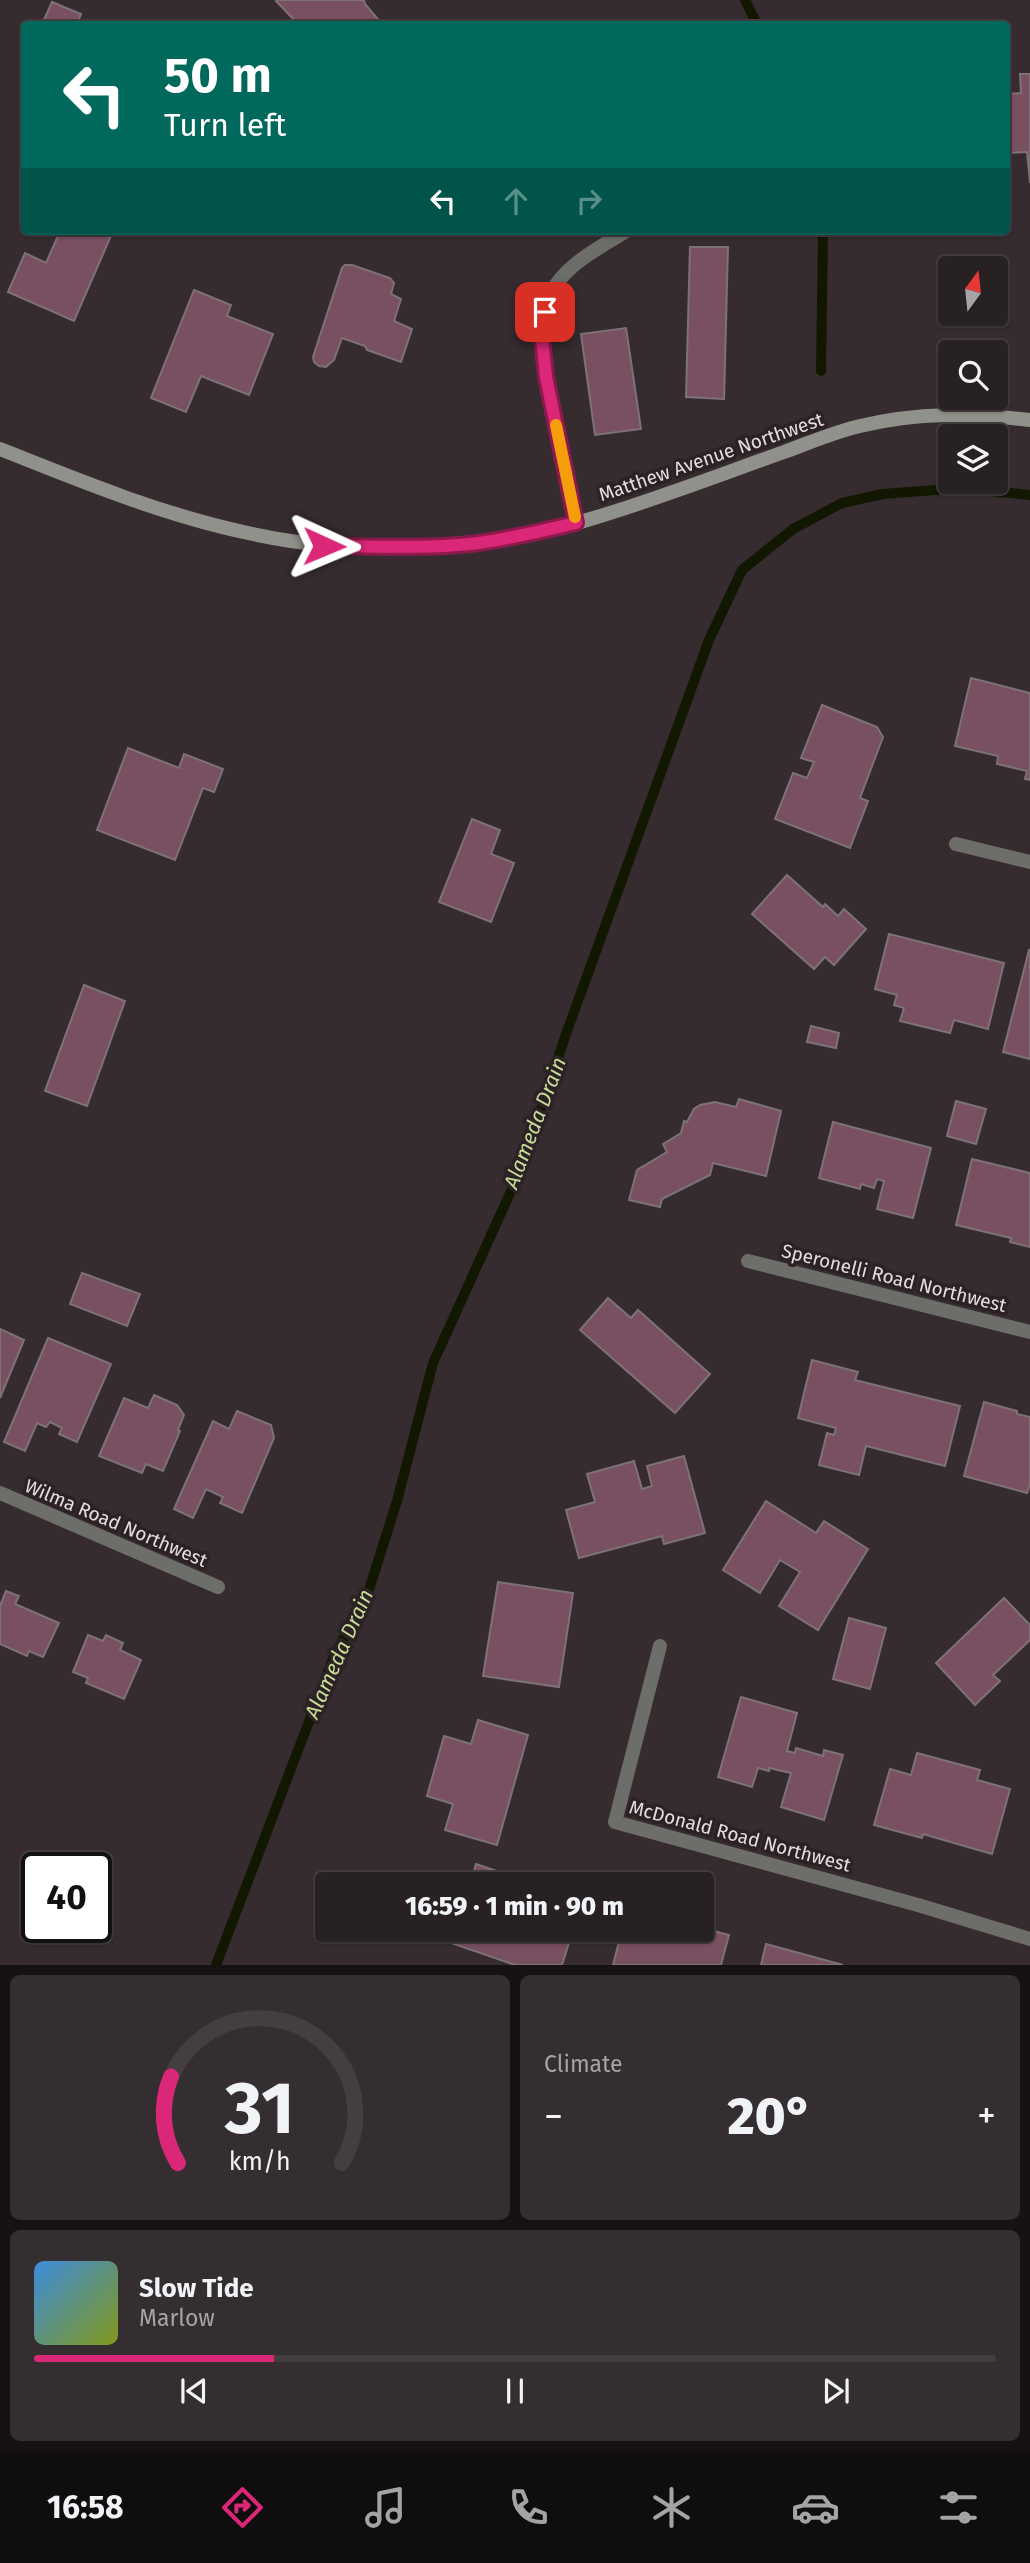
<!DOCTYPE html>
<meta charset="utf-8">
<style>
body{margin:0;font-family:"Fira Sans",sans-serif;background:#342e31;color:#f1f3f6;height:100vh;display:flex;flex-direction:column;font-size:26px;white-space:nowrap}
*{box-sizing:border-box;margin:0}
p{font-size:23px;color:#a5a3a6}
.icon{flex:none;width:38px;height:38px;fill:none;stroke:currentColor;stroke-width:2;stroke-linecap:round;stroke-linejoin:round}
.map{position:relative;height:1965px;overflow:hidden}
.sheet{display:flex;flex-direction:column;gap:10px;padding:10px;background:#161214;flex:1}
.sheet>*{flex:none}
.banner{position:absolute;left:21px;top:21px;width:989px;height:214px;border-radius:7px;box-shadow:0 2px 5px #0004,0 0 0 2px #443e41;background:#00695c;color:#fff;overflow:hidden}
.needle{width:46px;rotate:15deg}
.buttons{position:absolute;left:938px;top:256px;display:grid;gap:14px}
.buttons a{display:grid;place-items:center;width:70px;height:70px;border-radius:7px;background:#282124;box-shadow:0 2px 5px #0004,0 0 0 2px #443e41;font-size:35px}
.speed{position:absolute;left:21px;top:1852px;display:flex;gap:14px;font-size:35px;font-weight:700;text-align:center}
.speed>*{display:grid;place-content:center;width:91px;height:91px;border-radius:50%;background:#282124;box-shadow:0 2px 5px #0004,0 0 0 2px #443e41;line-height:1}
.speed .limit{border:4px solid #111;border-radius:10px;background:#fff;color:#111}
.pin{position:absolute;display:grid;place-items:center;width:60px;height:60px;color:#fff;margin:-30px;border-radius:14px;box-shadow:0 4px 10px #0006}
.me{position:absolute;width:77px;margin:-38px;rotate:91deg;stroke-linejoin:round;filter:drop-shadow(0 0 5px #0008)}
.turn{display:flex;align-items:center;gap:24px;height:147px;padding:0 28px;font-size:32px}
.turn .icon{width:91px;height:91px;stroke-width:2.5}
.turn b{display:block;font-size:49px;line-height:60px}
.lanes{display:flex;align-items:center;height:66px;padding:0 28px;background:#0003;justify-content:center;gap:35px;direction:ltr}
.lanes .off{opacity:.35}
.big{font-size:52px;font-weight:800;line-height:1.1}
.sheet .tile{flex:1;display:flex;flex-direction:column;justify-content:center;gap:10px;min-width:0;padding:0 24px;border-radius:10px;background:#342e31}
.sheet .dial{align-items:center;gap:0}
.dial svg{height:182px;overflow:visible;fill:none;stroke:#443e41;stroke-width:7;stroke-linecap:round;text-anchor:middle}
.dial text{fill:#f1f3f6;stroke:none}
.song{display:flex;align-items:center;gap:21px}
.cover{width:84px;height:84px;border-radius:10px;background:linear-gradient(135deg,hsl(210 70% 55%),hsl(70 70% 35%))}
.played{height:7px;border-radius:4px;background:linear-gradient(90deg,#db2777 25%,#443e41 25%)}
.keys{display:flex;justify-content:space-around;direction:ltr}
.heat{display:flex;justify-content:space-between;align-items:center;font-size:38px;direction:ltr}
.sheet .tiles{flex:1;display:grid;gap:10px;grid-template-columns:1fr 1fr}
.tile:last-child{grid-column:span 2}
.trip{position:absolute;left:315px;top:1872px;width:399px;height:70px;border-radius:7px;background:#282124;box-shadow:0 2px 5px #0004,0 0 0 2px #443e41;font-weight:800;line-height:70px;text-align:center}
.dock{display:flex;height:112px;justify-content:space-around;align-items:center;background:#100d0e;color:#a5a3a6}
.dock .icon{width:49px;height:49px}
.dock .selected{color:#db2777}
.dock b{font-size:32px;color:#f1f3f6}
.map>svg:first-child{display:block}
.lines{fill:none;stroke-linecap:round;stroke-linejoin:round}
.stream{stroke:#111700;stroke-width:10}
.building{fill:#794f62;stroke:#7d7276;stroke-width:2}
.lane{stroke:#6d6e69;stroke-width:14}
.street{stroke:#6d6e69;stroke-width:14}
.secondary{stroke:#8f918a;stroke-width:14}
.route-casing{stroke:#8e194d;stroke-width:18}
.route{stroke:#db2777;stroke-width:12}
.slow{stroke:#f59e0b;stroke-width:12}
.labels{text-anchor:middle;dominant-baseline:central;stroke-width:7;stroke-linejoin:round;paint-order:stroke}
.street-label{font-size:19px;fill:#e4dde0;stroke:#2c2226}
.water-label{font-size:21px;font-style:italic;fill:#c8db96;stroke:#2c2226}
</style>
<div class="map">
<svg width="1030" height="1965" viewBox="0 0 1030 1965">
<rect width="100%" height="100%" fill="#362c30"/>
<g class="lines">
<g class="stream">
<polyline points="745,0 757,24"/>
<polyline points="821,371 823,231"/>
<polyline points="216,1965 334,1656 367,1596 397,1501 433,1363 521,1169 566,1034 709,640 742,570 793,529 842,503 882,494 962,488 1030,495"/>
</g>
</g>
<g class="building">
<polygon points="278,0 364,0 365,4 382,24 298,24 276,1"/>
<polygon points="52,2 81,14 77,24 42,24"/>
<polygon points="1020,74 1030,74 1030,183 1027,152 1006,153 1006,94 1021,93"/>
<polygon points="60,231 113,231 74,321 8,292 25,253 46,263"/>
<polygon points="690,247 728,247 724,399 686,397"/>
<polygon points="345,265 352,265 390,278 394,283 391,294 401,299 394,321 412,329 401,362 367,350 365,346 342,338 334,360 326,367 319,366 314,362 313,357 342,268"/>
<polygon points="194,290 231,305 227,316 273,334 249,395 201,376 186,412 151,398"/>
<polygon points="626,328 641,429 595,435 581,334"/>
<polygon points="971,678 1030,693 1030,780 1025,779 1027,771 997,764 998,756 955,746"/>
<polygon points="822,705 877,727 883,737 860,798 868,801 850,848 775,819 793,773 807,778 814,762 801,758"/>
<polygon points="128,748 179,768 184,754 223,769 214,792 203,788 175,860 97,830"/>
<polygon points="472,819 500,830 491,854 514,863 491,922 439,902"/>
<polygon points="787,875 823,907 825,904 838,916 844,909 866,929 834,965 825,957 814,969 752,914"/>
<polygon points="889,934 1004,963 988,1029 954,1020 950,1033 900,1021 904,1008 894,1005 897,995 875,989"/>
<polygon points="1029,950 1030,950 1030,1059 1003,1052"/>
<polygon points="84,985 125,1001 87,1106 45,1091"/>
<polygon points="811,1026 839,1033 836,1048 807,1042"/>
<polygon points="739,1099 781,1111 766,1176 713,1163 710,1175 662,1199 660,1207 629,1200 637,1170 667,1152 663,1144 681,1133 684,1121 687,1122 694,1109 700,1105 715,1102 736,1107"/>
<polygon points="956,1101 986,1109 976,1144 947,1136"/>
<polygon points="833,1122 931,1148 913,1218 877,1209 884,1181 877,1179 874,1188 861,1184 860,1189 819,1178"/>
<polygon points="972,1159 1030,1173 1030,1247 1010,1242 1011,1238 956,1225"/>
<polygon points="82,1273 140,1294 127,1326 70,1304"/>
<polygon points="608,1298 631,1318 638,1310 710,1374 675,1413 580,1330"/>
<polygon points="0,1329 24,1340 0,1398"/>
<polygon points="48,1338 111,1364 77,1442 59,1434 62,1428 50,1422 46,1427 37,1423 25,1451 4,1442"/>
<polygon points="812,1360 858,1372 855,1380 960,1406 945,1466 866,1446 859,1475 819,1465 827,1433 834,1435 836,1428 798,1418"/>
<polygon points="154,1395 177,1405 184,1415 178,1430 180,1431 163,1471 146,1464 142,1473 99,1456 124,1398 148,1408"/>
<polygon points="984,1402 1017,1411 1017,1414 1030,1417 1030,1484 1027,1493 964,1476"/>
<polygon points="237,1411 271,1425 274,1438 242,1513 220,1503 223,1497 206,1489 193,1518 174,1509 213,1421 229,1429"/>
<polygon points="684,1456 705,1533 664,1544 662,1536 579,1558 566,1510 595,1502 587,1474 634,1461 642,1489 652,1486 647,1466"/>
<polygon points="766,1501 816,1533 824,1521 868,1549 818,1630 779,1606 800,1572 780,1560 760,1593 723,1570"/>
<polygon points="498,1582 573,1593 559,1687 483,1676"/>
<polygon points="6,1591 19,1596 15,1604 59,1623 43,1657 29,1651 27,1656 0,1644 0,1606"/>
<polygon points="1004,1598 1030,1625 1030,1640 993,1675 1000,1681 975,1705 936,1663"/>
<polygon points="849,1618 886,1628 870,1689 833,1679"/>
<polygon points="88,1635 103,1641 106,1635 123,1643 120,1650 141,1660 124,1699 86,1683 88,1678 73,1672"/>
<polygon points="741,1697 797,1713 787,1751 795,1753 796,1748 823,1756 824,1750 843,1755 824,1820 781,1807 791,1773 769,1768 769,1771 758,1768 752,1787 718,1777"/>
<polygon points="478,1720 528,1735 497,1845 445,1830 453,1804 427,1796 444,1736 471,1744"/>
<polygon points="917,1753 980,1770 977,1780 1010,1789 992,1854 923,1834 922,1838 874,1825 890,1769 911,1775"/>
<polygon points="476,1864 511,1876 508,1885 470,1885"/>
<polygon points="702,1928 729,1935 721,1965 613,1965 622,1930 702,1930"/>
<polygon points="456,1930 573,1930 562,1965 515,1965 451,1943"/>
<polygon points="766,1944 843,1965 761,1965"/>
</g>
<g class="lines">
<path class="lane" d="M576 523C566 473 528 338 549 296 565 264 598 249 626 231"/>
<g class="street">
<polyline points="956,844 1030,862"/>
<polyline points="748,1261 1030,1332"/>
<polyline points="0,1493 218,1587"/>
<polyline points="660,1646 615,1822 918,1905 1030,1939"/>
</g>
<path class="secondary" d="M0 449C80 481 163 515 248 533 361 558 487 552 597 517 660 498 722 474 784 452 809 443 834 432 860 426 919 412 970 413 1030 420"/>
</g>
<g class="lines">
<defs>
<path id="route" d="M324 546C373 546 422 549 470 544 506 540 541 531 576 523L546 377 541 328 545 312"/>
</defs>
<use href="#route" class="route-casing"/>
<use href="#route" class="route"/>
<polyline class="slow" points="556,425 575,517"/>
</g>
<g class="labels">
<g class="street-label">
<text transform="translate(711 457) rotate(-19)">Matthew Avenue Northwest</text>
<text transform="translate(894 1278) rotate(14)">Speronelli Road Northwest</text>
<text transform="translate(116 1523) rotate(23)">Wilma Road Northwest</text>
<text transform="translate(740 1836) rotate(15)">McDonald Road Northwest</text>
</g>
<g class="water-label">
<text transform="translate(535 1123) rotate(-69)">Alameda Drain</text>
<text transform="translate(339 1654) rotate(-66)">Alameda Drain</text>
</g>
</g>
</svg>
<div class="buttons">
<a><svg class="needle" viewBox="-14 -14 28 28"><path d="M0-13l5 13h-10z" fill="#e53935"/><path d="M0 13l5-13h-10z" fill="#a5a3a6"/></svg></a>
<a><svg class="icon" aria-label="search" viewBox="0 0 24 24"><circle cx="10" cy="10" r="6"/><path d="M15 15l6 6"/></svg></a>
<a><svg class="icon" aria-label="layers" viewBox="0 0 24 24"><path d="M12 4l9 5-9 5-9-5zM3 14l9 5 9-5"/></svg></a>
</div>
<div class="speed"><div class="limit">40</div></div>
<div class="pin" style="left:545px;top:312px;background:#d93025"><svg class="icon" aria-label="arrive" viewBox="0 0 24 24"><path d="M6 21V4h12l-3 4 3 4H6"/></svg></div>
<svg class="me" style="left:324px;top:546px" viewBox="-20 -20 40 40"><path d="M0-17L14 15 0 8-14 15z" fill="#db2777" stroke="#fff" stroke-width="4"/></svg>
<div class="trip">16:59 · 1 min · 90 m</div>
<div class="banner">
<div class="turn"><svg class="icon" aria-label="left" viewBox="0 0 24 24"><path d="M17 20v-9H6M10 6l-5 5 5 5"/></svg><div><b>50 m</b>Turn left</div></div>
<div class="lanes"><svg class="icon" aria-label="left" viewBox="0 0 24 24"><path d="M17 20v-9H6M10 6l-5 5 5 5"/></svg><svg class="icon off" aria-label="ahead" viewBox="0 0 24 24"><path d="M12 20V5M6 11l6-6 6 6"/></svg><svg class="icon off" aria-label="right" viewBox="0 0 24 24"><path d="M7 20v-9h11M14 6l5 5-5 5"/></svg></div>
</div>
</div>
<section class="sheet">
<div class="tiles">
<div class="tile dial"><svg viewBox="0 0 100 80">
<path d="M14 69A42 42 0 1 1 86 69"/>
<path d="M14 69A42 42 0 0 1 11 31" stroke="#db2777"/>
<text x="50" y="56" font-size="32" font-weight="700">31</text>
<text x="50" y="72" font-size="11">km/h</text>
</svg></div>
<div class="tile"><p>Climate</p>
<div class="heat"><a>−</a><b class="big">20°</b><a>+</a></div>
</div>
<div class="tile">
<div class="song"><i class="cover"></i><div><b>Slow Tide</b><p>Marlow</p></div></div>
<div class="played"></div>
<div class="keys"><svg class="icon" aria-label="previous" viewBox="0 0 24 24"><path d="M18 5L8 12l10 7zM5 5v14"/></svg><svg class="icon" aria-label="pause" viewBox="0 0 24 24"><path d="M8 5v14M16 5v14"/></svg><svg class="icon" aria-label="next" viewBox="0 0 24 24"><path d="M6 5l10 7-10 7zM19 5v14"/></svg></div>
</div>
</div>
</section>
<nav class="dock">
<b>16:58</b>
<svg class="icon selected" aria-label="directions" viewBox="0 0 24 24"><path d="M12 3l9 9-9 9-9-9zM9 14v-3h6M13 9l2 2-2 2"/></svg>
<svg class="icon" aria-label="music" viewBox="0 0 24 24"><path d="M9 18V5l10-2v13"/><circle cx="6" cy="18" r="3"/><circle cx="16" cy="16" r="3"/></svg>
<svg class="icon" aria-label="phone" viewBox="0 0 24 24"><path d="M5 4h4l2 5-3 2q2 4 5 5l2-3 5 2v4C11 20 4 13 5 4z"/></svg>
<svg class="icon" aria-label="climate" viewBox="0 0 24 24"><path d="M12 3v18M4 7l16 10M4 17L20 7"/></svg>
<svg class="icon" aria-label="car" viewBox="0 0 24 24"><path d="M5 17H2v-5l4-1 3-4h7l3 4 3 1v5h-3M9 17h6M6 11h13"/><circle cx="7" cy="17" r="2"/><circle cx="17" cy="17" r="2"/></svg>
<svg class="icon" aria-label="filters" viewBox="0 0 24 24"><path d="M4 7h16M4 17h16"/><circle cx="9" cy="7" r="2"/><circle cx="15" cy="17" r="2"/></svg>
</nav>
